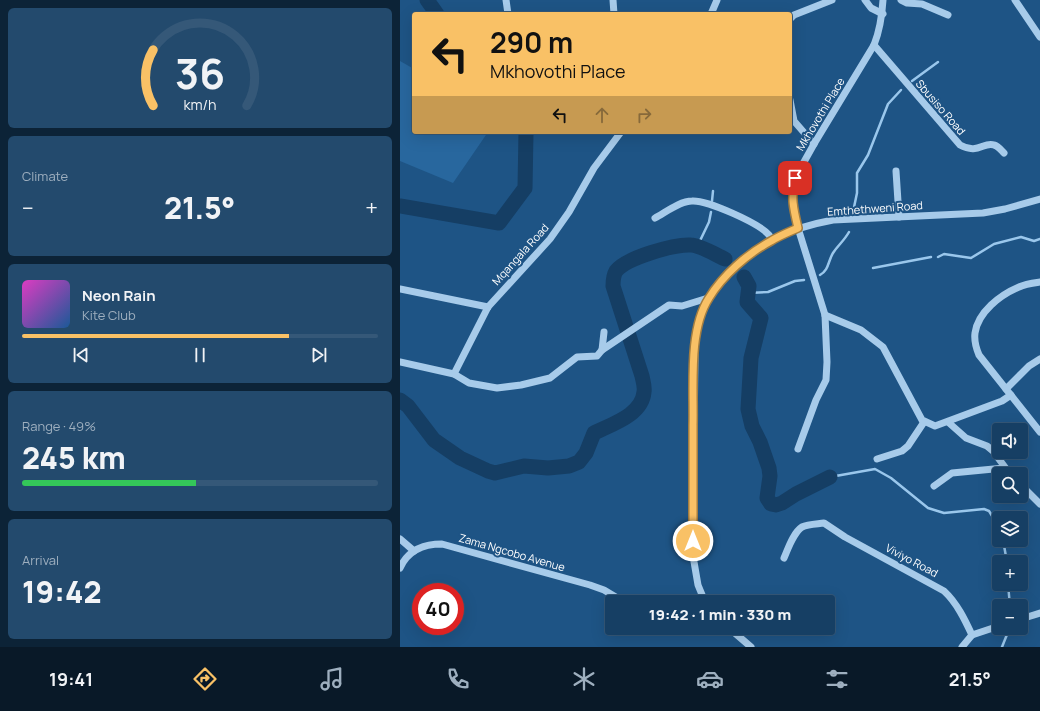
<!DOCTYPE html>
<meta charset="utf-8">
<style>
body{margin:0;font-family:Manrope,sans-serif;background:#234a6d;color:#f1f3f6;height:100vh;display:flex;flex-direction:column;font-size:15px;white-space:nowrap}
*{box-sizing:border-box;margin:0}
p{font-size:13px;color:#9eafbf}
.icon{flex:none;width:22px;height:22px;fill:none;stroke:currentColor;stroke-width:2;stroke-linecap:round;stroke-linejoin:round}
.map{position:relative;flex:1;overflow:hidden}
.sheet{display:flex;flex-direction:column;gap:8px;padding:8px;background:#0c2337;width:400px}
.sheet>*{flex:none}
.hud{position:absolute;left:12px;top:12px;width:380px;height:122px;border-radius:4px;box-shadow:0 4px 16px #0002,0 0 0 1px #355878;background:#f9c166;color:#111;overflow:hidden}
.buttons{position:absolute;left:592px;top:423px;display:grid;gap:8px}
.buttons a{display:grid;place-items:center;width:36px;height:36px;border-radius:4px;background:#163f64;box-shadow:0 4px 16px #0002,0 0 0 1px #355878;font-size:20px}
.speed{position:absolute;left:12px;top:583px;display:flex;gap:8px;font-size:20px;font-weight:700;text-align:center}
.speed>*{display:grid;place-content:center;width:52px;height:52px;border-radius:50%;background:#163f64;box-shadow:0 4px 16px #0002,0 0 0 1px #355878;line-height:1}
.speed .limit{border:6px solid #d22;background:#fff;color:#111}
.pin{position:absolute;display:grid;place-items:center;width:34px;height:34px;color:#fff;margin:-17px;border-radius:8px;box-shadow:0 2px 6px #0006}
.me{position:absolute;width:44px;margin:-22px;rotate:0deg;stroke-linejoin:round;filter:drop-shadow(0 0 3px #0008)}
.turn{display:flex;align-items:center;gap:14px;height:84px;padding:0 12px;font-size:18px}
.turn .icon{width:52px;height:52px;stroke-width:2.5}
.turn b{display:block;font-size:28px;line-height:34px}
.lanes{display:flex;align-items:center;height:38px;padding:0 12px;background:#0003;justify-content:center;gap:20px;direction:ltr}
.lanes .off{opacity:.35}
.big{font-size:30px;font-weight:800;line-height:1.1}
.sheet .card{flex:1;display:flex;flex-direction:column;justify-content:center;gap:6px;min-width:0;padding:0 14px;border-radius:6px;background:#234a6d}
.sheet .dial{align-items:center;gap:0}
.dial svg{height:104px;overflow:visible;fill:none;stroke:#355878;stroke-width:7;stroke-linecap:round;text-anchor:middle}
.dial text{fill:#f1f3f6;stroke:none}
.song{display:flex;align-items:center;gap:12px}
.cover{width:48px;height:48px;border-radius:6px;background:linear-gradient(135deg,hsl(310 70% 55%),hsl(210 70% 35%))}
.played{height:4px;border-radius:2px;background:linear-gradient(90deg,#f9c166 75%,#355878 75%)}
.keys{display:flex;justify-content:space-around;direction:ltr}
.heat{display:flex;justify-content:space-between;align-items:center;font-size:22px;direction:ltr}
.charge{height:6px;border-radius:3px;background:linear-gradient(90deg,#34c759 49%,#355878 0)}
.trip{position:absolute;left:205px;top:595px;width:230px;height:40px;border-radius:4px;background:#163f64;box-shadow:0 4px 16px #0002,0 0 0 1px #355878;font-weight:800;line-height:40px;text-align:center}
.dock{display:flex;height:64px;justify-content:space-around;align-items:center;background:#091928;color:#9eafbf}
.dock .icon{width:28px;height:28px}
.dock .current{color:#f9c166}
.dock b{font-size:18px;color:#f1f3f6}
main{display:flex;flex:1;min-height:0}
.map>svg:first-child{display:block}
.green{fill:#28679e}
.lines{fill:none;stroke-linecap:round;stroke-linejoin:round}
.stream{stroke:#9ac7ec;stroke-width:2.5}
.river{stroke:#153e64;stroke-width:15}
.minor{stroke:#a7cbea;stroke-width:7}
.route-casing{stroke:#a27d42;stroke-width:10}
.route{stroke:#f9c166;stroke-width:7}
.labels{text-anchor:middle;dominant-baseline:central;stroke-width:4;stroke-linejoin:round;paint-order:stroke}
.street-label{font-size:11px;fill:#fff;stroke:#1e5485}
</style>
<main>
<section class="sheet">
<div class="card dial"><svg viewBox="0 0 100 80">
<path d="M14 69A42 42 0 1 1 86 69"/>
<path d="M14 69A42 42 0 0 1 14 26" stroke="#f9c166"/>
<text x="50" y="56" font-size="32" font-weight="700">36</text>
<text x="50" y="72" font-size="11">km/h</text>
</svg></div>
<div class="card"><p>Climate</p>
<div class="heat"><a>−</a><b class="big">21.5°</b><a>+</a></div>
</div>
<div class="card">
<div class="song"><i class="cover"></i><div><b>Neon Rain</b><p>Kite Club</p></div></div>
<div class="played"></div>
<div class="keys"><svg class="icon" aria-label="previous" viewBox="0 0 24 24"><path d="M18 5L8 12l10 7zM5 5v14"/></svg><svg class="icon" aria-label="pause" viewBox="0 0 24 24"><path d="M8 5v14M16 5v14"/></svg><svg class="icon" aria-label="next" viewBox="0 0 24 24"><path d="M6 5l10 7-10 7zM19 5v14"/></svg></div>
</div>
<div class="card"><p>Range · 49%</p><b class="big">245 km</b><div class="charge"></div></div>
<div class="card"><p>Arrival</p><b class="big">19:42</b></div>
</section>
<div class="map">
<svg width="640" height="647" viewBox="0 0 640 647">
<rect width="100%" height="100%" fill="#1e5485"/>
<polygon class="green" points="0,61 14,69 14,132 88,132 53,183 0,161"/>
<g class="lines">
<g class="stream">
<polyline points="512,81 538,62"/>
<polyline points="312,201 313,191"/>
<polyline points="453,212 457,193 457,173 468,155 488,104 501,90"/>
<polyline points="297,247 309,222 311,212"/>
<polyline points="538,257 544,254 571,258 594,244 621,237 634,241 640,239"/>
<polyline points="473,268 531,257"/>
<path d="M420 275C429 270 428 261 433 253 438 245 444 241 449 232"/>
<polyline points="348,293 368,292 395,281 404,280"/>
<polyline points="430,477 475,469 491,478 528,508 544,513 584,509 589,511 599,527"/>
<polyline points="603,540 607,562"/>
<polyline points="608,584 610,606"/>
<polyline points="602,647 608,632"/>
</g>
<g class="river">
<polyline points="27,0 37,14"/>
<polyline points="0,206 99,223 125,188 126,132"/>
<polyline points="344,277 349,286 347,302 361,318 351,358 348,409 352,426 360,442 369,468 370,476 367,498 371,504 376,505 382,503 396,494 430,477"/>
<path d="M0 400 8 406 34 440 60 458 88 471 95 473 124 466 148 468 169 466 179 462 186 453 194 433C212 424 242 415 244 392 245 387 243 381 242 376L213 286C213 281 213 276 216 271 226 258 274 244 291 245 300 245 316 255 325 259"/>
</g>
<g class="minor">
<polyline points="106,0 108,14"/>
<polyline points="213,0 214,14"/>
<polyline points="465,0 471,8 483,14"/>
<polyline points="501,0 507,3 522,4 548,15"/>
<polyline points="615,0 640,37"/>
<polyline points="311,14 317,0"/>
<polyline points="390,19 394,15 432,0"/>
<path d="M474 45 560 145C578 155 584 141 594 145 598 146 601 150 604 153"/>
<polyline points="390,100 394,121 414,144"/>
<polyline points="496,171 499,217"/>
<path d="M255 218C266 212 280 201 292 201 307 200 359 223 369 235 370 236 370 238 371 240"/>
<path d="M640 282C633 283 625 284 619 287 600 295 578 312 575 333 574 341 576 348 579 355L640 432"/>
<polyline points="0,289 88,307"/>
<polyline points="425,315 461,330 483,347 522,420 535,426 602,401 611,395"/>
<polyline points="202,350 269,305 282,306 308,298"/>
<polyline points="0,362 54,374 69,383 97,388 121,385 150,378 177,357 197,356 202,350 204,332"/>
<polyline points="54,374 88,307 150,239 169,212 194,168 221,132"/>
<polyline points="606,389 629,366 640,359"/>
<polyline points="548,422 566,438 587,446 593,451 610,474"/>
<path d="M398 449 416 400 426 380 427 362 425 315 398 228 394 210 392 195 395 178 414 144 474 45C480 30 482 16 483 0"/>
<polyline points="477,459 502,451 508,446 524,422"/>
<polyline points="621,485 640,504"/>
<polyline points="534,486 552,473 604,468"/>
<polyline points="0,539 14,551"/>
<path d="M384 558C388 549 393 533 402 527 408 524 417 524 424 523L445 537 544 591C557 603 565 620 572 635"/>
<path d="M0 568C8 550 24 544 42 544L190 585 204 590 224 602"/>
<path d="M305 602 298 585 293 556 295 344C297 328 301 314 308 300 313 289 322 279 331 272 362 241 390 228 433 220L583 213 605 209 640 199"/>
<polyline points="621,619 640,613"/>
<polyline points="329,628 351,647"/>
<polyline points="562,647 572,635 599,626"/>
</g>
</g>
<g class="lines">
<defs>
<path id="route" d="M293 541C293 502 293 464 293 425 294 388 288 330 309 298 323 275 347 254 371 241 379 236 389 232 398 228 393 207 391 199 395 178"/>
</defs>
<use href="#route" class="route-casing"/>
<use href="#route" class="route"/>
</g>
<g class="labels">
<g class="street-label">
<text transform="translate(541 107) rotate(49)">Sbusiso Road</text>
<text transform="translate(420 114) rotate(-59)">Mkhovothi Place</text>
<text transform="translate(475 208) rotate(-4)">Emthethweni Road</text>
<text transform="translate(120 254) rotate(-48)">Mqangala Road</text>
<text transform="translate(112 552) rotate(16)">Zama Ngcobo Avenue</text>
<text transform="translate(512 560) rotate(28)">Viviyo Road</text>
</g>
</g>
</svg>
<div class="buttons">
<a><svg class="icon" aria-label="sound" viewBox="0 0 24 24"><path d="M4 9h4l5-4v14l-5-4H4zM17 9q2 3 0 6"/></svg></a>
<a><svg class="icon" aria-label="search" viewBox="0 0 24 24"><circle cx="10" cy="10" r="6"/><path d="M15 15l6 6"/></svg></a>
<a><svg class="icon" aria-label="layers" viewBox="0 0 24 24"><path d="M12 4l9 5-9 5-9-5zM3 14l9 5 9-5"/></svg></a>
<a>+</a>
<a>−</a>
</div>
<div class="speed"><div class="limit">40</div></div>
<div class="pin" style="left:395px;top:178px;background:#d93025"><svg class="icon" aria-label="arrive" viewBox="0 0 24 24"><path d="M6 21V4h12l-3 4 3 4H6"/></svg></div>
<svg class="me" style="left:293px;top:541px" viewBox="-20 -20 40 40"><circle r="17" fill="#f9c166" stroke="#fff" stroke-width="3"/><path d="M0-11L8 9 0 5-8 9z" fill="#fff"/></svg>
<div class="trip">19:42 · 1 min · 330 m</div>
<div class="hud">
<div class="turn"><svg class="icon" aria-label="left" viewBox="0 0 24 24"><path d="M17 20v-9H6M10 6l-5 5 5 5"/></svg><div><b>290 m</b>Mkhovothi Place</div></div>
<div class="lanes"><svg class="icon" aria-label="left" viewBox="0 0 24 24"><path d="M17 20v-9H6M10 6l-5 5 5 5"/></svg><svg class="icon off" aria-label="ahead" viewBox="0 0 24 24"><path d="M12 20V5M6 11l6-6 6 6"/></svg><svg class="icon off" aria-label="right" viewBox="0 0 24 24"><path d="M7 20v-9h11M14 6l5 5-5 5"/></svg></div>
</div>
</div>
</main>
<nav class="dock">
<b>19:41</b>
<svg class="icon current" aria-label="directions" viewBox="0 0 24 24"><path d="M12 3l9 9-9 9-9-9zM9 14v-3h6M13 9l2 2-2 2"/></svg>
<svg class="icon" aria-label="music" viewBox="0 0 24 24"><path d="M9 18V5l10-2v13"/><circle cx="6" cy="18" r="3"/><circle cx="16" cy="16" r="3"/></svg>
<svg class="icon" aria-label="phone" viewBox="0 0 24 24"><path d="M5 4h4l2 5-3 2q2 4 5 5l2-3 5 2v4C11 20 4 13 5 4z"/></svg>
<svg class="icon" aria-label="climate" viewBox="0 0 24 24"><path d="M12 3v18M4 7l16 10M4 17L20 7"/></svg>
<svg class="icon" aria-label="car" viewBox="0 0 24 24"><path d="M5 17H2v-5l4-1 3-4h7l3 4 3 1v5h-3M9 17h6M6 11h13"/><circle cx="7" cy="17" r="2"/><circle cx="17" cy="17" r="2"/></svg>
<svg class="icon" aria-label="filters" viewBox="0 0 24 24"><path d="M4 7h16M4 17h16"/><circle cx="9" cy="7" r="2"/><circle cx="15" cy="17" r="2"/></svg>
<b>21.5°</b>
</nav>
